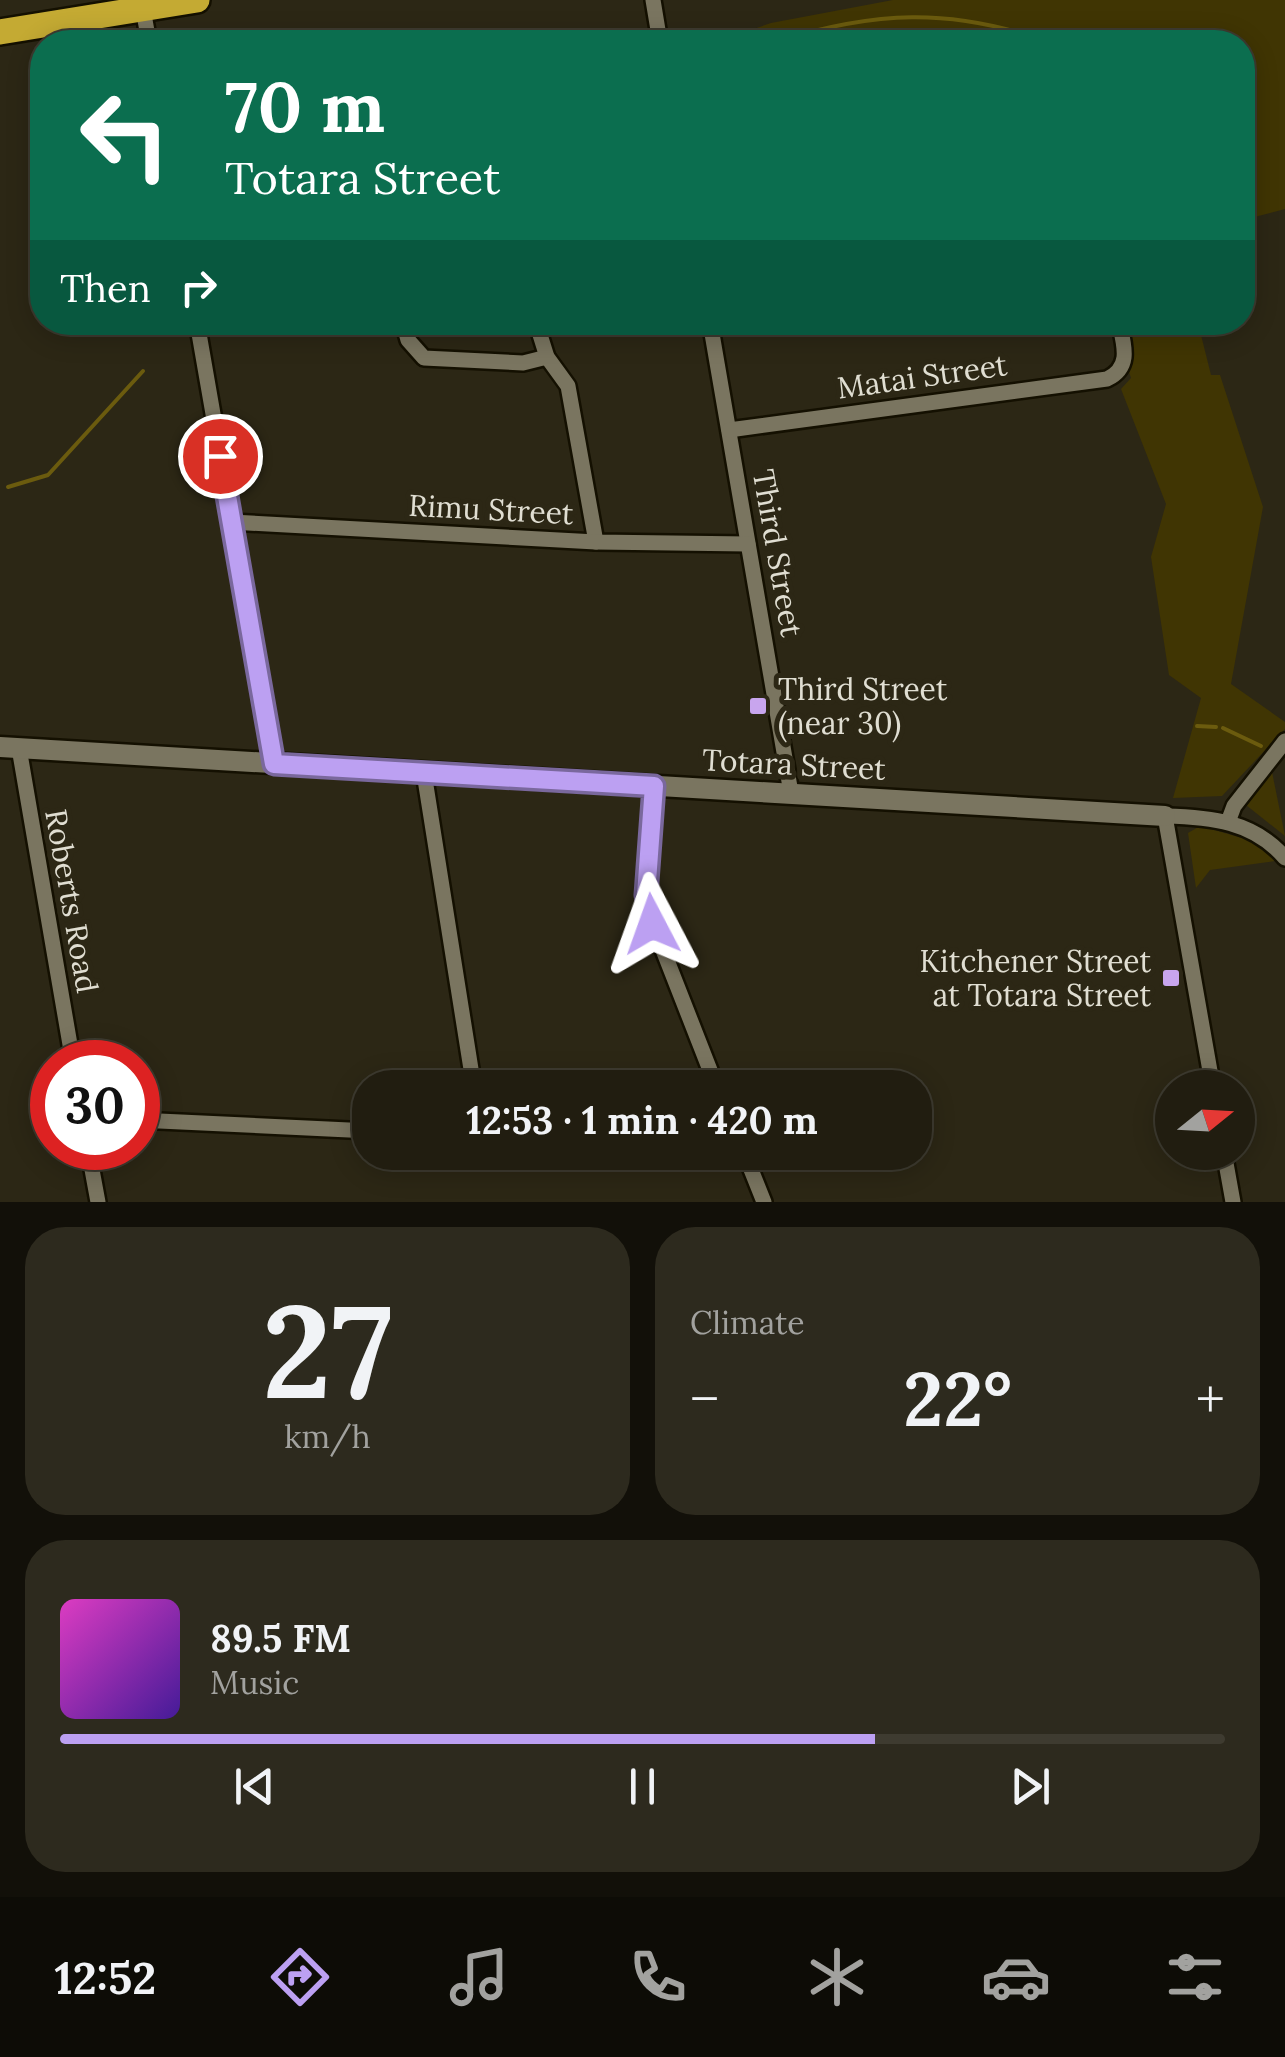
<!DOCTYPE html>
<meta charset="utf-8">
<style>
body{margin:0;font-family:Lora,serif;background:#2d2a1e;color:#f1f3f6;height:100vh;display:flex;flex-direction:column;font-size:38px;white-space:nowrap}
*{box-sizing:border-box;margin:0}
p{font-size:32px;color:#a2a29f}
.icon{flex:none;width:55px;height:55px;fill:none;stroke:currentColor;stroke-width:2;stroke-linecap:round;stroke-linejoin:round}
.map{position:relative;height:1202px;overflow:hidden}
.drawer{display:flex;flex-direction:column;gap:25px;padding:25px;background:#121009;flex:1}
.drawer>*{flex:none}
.hud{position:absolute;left:30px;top:30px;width:1225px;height:305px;border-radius:40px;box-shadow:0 5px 25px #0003,0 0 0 2px #3e3b30;background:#0b6e4f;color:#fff;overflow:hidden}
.needle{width:65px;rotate:72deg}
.controls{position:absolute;left:1155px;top:1070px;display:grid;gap:20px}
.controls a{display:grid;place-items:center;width:100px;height:100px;border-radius:50%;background:#211d10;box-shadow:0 5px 25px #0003,0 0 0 2px #3e3b30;font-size:50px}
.speed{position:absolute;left:30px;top:1040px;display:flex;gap:20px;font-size:50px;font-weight:700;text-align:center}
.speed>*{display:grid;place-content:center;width:130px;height:130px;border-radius:50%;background:#211d10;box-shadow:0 5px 25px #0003,0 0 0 2px #3e3b30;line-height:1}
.speed .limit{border:15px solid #d22;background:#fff;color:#111}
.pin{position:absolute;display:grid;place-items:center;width:85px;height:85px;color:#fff;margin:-42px;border:5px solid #fff;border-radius:50%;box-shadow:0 2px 10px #0007}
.me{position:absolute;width:110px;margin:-55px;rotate:356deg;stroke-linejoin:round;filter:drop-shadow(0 0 8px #0008)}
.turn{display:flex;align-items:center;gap:35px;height:210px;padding:0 30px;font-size:45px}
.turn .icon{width:130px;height:130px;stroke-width:2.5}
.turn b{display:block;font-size:70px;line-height:85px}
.then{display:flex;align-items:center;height:95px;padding:0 30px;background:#0003;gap:20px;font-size:38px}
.big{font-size:75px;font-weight:700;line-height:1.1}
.drawer .tile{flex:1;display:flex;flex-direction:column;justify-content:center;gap:15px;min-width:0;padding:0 35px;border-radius:40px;background:#2d2a1e}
.drawer .dial{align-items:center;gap:0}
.dial b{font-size:130px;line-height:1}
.song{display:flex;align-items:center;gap:30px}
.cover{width:120px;height:120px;border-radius:15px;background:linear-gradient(135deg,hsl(310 70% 55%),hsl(260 70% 35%))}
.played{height:10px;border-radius:5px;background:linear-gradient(90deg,#bca0f2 70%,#3e3b30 70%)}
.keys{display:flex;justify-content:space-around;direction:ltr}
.heat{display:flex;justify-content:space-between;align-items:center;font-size:55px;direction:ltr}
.drawer .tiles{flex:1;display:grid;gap:25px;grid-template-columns:1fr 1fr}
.tile:last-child{grid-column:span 2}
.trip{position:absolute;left:352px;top:1070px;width:580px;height:100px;border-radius:40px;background:#211d10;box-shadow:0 5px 25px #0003,0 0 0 2px #3e3b30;font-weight:700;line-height:100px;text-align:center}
.menu{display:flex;height:160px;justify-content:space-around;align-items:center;background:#0d0c06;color:#a2a29f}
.menu .icon{width:70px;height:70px}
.menu .current{color:#bca0f2}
.menu b{font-size:45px;color:#f1f3f6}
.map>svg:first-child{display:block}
.green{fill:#403503}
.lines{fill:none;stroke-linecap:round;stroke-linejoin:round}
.stream{stroke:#6b5b0e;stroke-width:4}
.minor-casing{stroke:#141001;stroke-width:20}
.tertiary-casing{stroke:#141001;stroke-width:25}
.trunk-casing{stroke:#141001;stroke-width:30}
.minor{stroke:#7a7560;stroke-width:15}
.tertiary{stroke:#7a7560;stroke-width:20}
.trunk{stroke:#c4aa33;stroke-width:25}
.route-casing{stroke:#7a689d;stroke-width:25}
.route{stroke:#bca0f2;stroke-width:18}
.poi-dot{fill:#c8a5ee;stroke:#2c2715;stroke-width:4}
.labels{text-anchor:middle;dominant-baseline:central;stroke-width:10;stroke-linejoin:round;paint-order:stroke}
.street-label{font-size:30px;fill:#e0ded2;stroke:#2c2715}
.poi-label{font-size:30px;fill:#e0ded2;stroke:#2c2715;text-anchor:start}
</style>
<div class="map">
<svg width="1285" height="1202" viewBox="0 0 1285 1202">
<rect width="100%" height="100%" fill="#2c2715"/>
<g class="green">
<polygon points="893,0 1285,0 1285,209 1243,220 1242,42 1012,42 961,29 881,42 716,42 771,23"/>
<polygon points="1127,323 1198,323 1211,375 1220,375 1263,507 1231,684 1285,722 1285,729 1222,796 1173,798 1201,698 1169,675 1151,557 1166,504 1121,389 1131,378 1125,359"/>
<polygon points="1272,772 1285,836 1246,805"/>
<polygon points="1200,826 1253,841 1275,861 1210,870 1196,888 1188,833"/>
</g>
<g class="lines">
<g class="stream">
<path d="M774 42C875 11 949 7 1049 42"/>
<polyline points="8,487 48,475 143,371"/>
<polyline points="1197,726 1216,727"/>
<polyline points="1223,728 1261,746"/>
</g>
<defs>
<g id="minor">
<polyline points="653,0 660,42"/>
<polyline points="143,9 149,42"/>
<polyline points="197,322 274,764"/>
<polyline points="403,322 408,340 424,358 523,363 547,357"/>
<polyline points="536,322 547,357 568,386 596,542"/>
<polyline points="710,322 791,793"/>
<path d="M729 430 1107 379C1132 367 1124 345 1119 322"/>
<polyline points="231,522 596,542 748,544"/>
<polyline points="19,748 73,1062"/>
<polyline points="424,773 474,1088"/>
<polyline points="654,786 647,909 717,1088"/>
<polyline points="1228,822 1234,806 1285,741"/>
<path d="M1213 1088 1165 816C1210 817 1254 821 1285 858"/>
<polyline points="138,1120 370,1131"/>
<polyline points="88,1148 98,1202"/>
<polyline points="744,1152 764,1202"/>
<polyline points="1224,1152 1233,1202"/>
</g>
<polyline id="tertiary" points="0,747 1165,816"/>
<polyline id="trunk" points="0,32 197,0"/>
</defs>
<use href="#minor" class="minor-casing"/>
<use href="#tertiary" class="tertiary-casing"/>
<use href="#trunk" class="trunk-casing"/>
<use href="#minor" class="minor"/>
<use href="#tertiary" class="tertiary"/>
<use href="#trunk" class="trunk"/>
</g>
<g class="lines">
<defs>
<polyline id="route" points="220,456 274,764 654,786 646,895 652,924"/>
</defs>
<use href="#route" class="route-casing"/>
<use href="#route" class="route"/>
</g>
<g class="poi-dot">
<rect x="748" y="696" width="20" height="20" rx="5"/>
<rect x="1161" y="968" width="20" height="20" rx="5"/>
</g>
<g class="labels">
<g class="street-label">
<text transform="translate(922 376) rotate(-8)">Matai Street</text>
<text transform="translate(491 509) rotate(3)">Rimu Street</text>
<text transform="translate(778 553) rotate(80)">Third Street</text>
<text transform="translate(794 764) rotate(3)">Totara Street</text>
<text transform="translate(72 901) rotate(80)">Roberts Road</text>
</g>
<g class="poi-label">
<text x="778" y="689">Third Street<tspan x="778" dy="34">(near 30)</tspan></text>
<text x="1151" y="961" text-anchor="end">Kitchener Street<tspan x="1151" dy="34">at Totara Street</tspan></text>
</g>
</g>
</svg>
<div class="controls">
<a><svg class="needle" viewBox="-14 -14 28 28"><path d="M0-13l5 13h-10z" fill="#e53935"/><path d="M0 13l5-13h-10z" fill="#a2a29f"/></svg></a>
</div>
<div class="speed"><div class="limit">30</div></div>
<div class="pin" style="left:220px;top:456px;background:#d93025"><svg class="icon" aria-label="arrive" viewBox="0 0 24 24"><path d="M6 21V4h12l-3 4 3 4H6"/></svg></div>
<svg class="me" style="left:652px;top:924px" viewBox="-20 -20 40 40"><path d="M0-17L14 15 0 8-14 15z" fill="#bca0f2" stroke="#fff" stroke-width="4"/></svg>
<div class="trip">12:53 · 1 min · 420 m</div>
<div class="hud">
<div class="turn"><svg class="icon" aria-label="left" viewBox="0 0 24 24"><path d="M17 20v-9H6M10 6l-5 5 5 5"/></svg><div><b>70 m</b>Totara Street</div></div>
<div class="then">Then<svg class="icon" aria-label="right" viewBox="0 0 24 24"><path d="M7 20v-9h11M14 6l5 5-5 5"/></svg></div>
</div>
</div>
<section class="drawer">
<div class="tiles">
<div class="tile dial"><b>27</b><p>km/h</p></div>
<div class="tile"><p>Climate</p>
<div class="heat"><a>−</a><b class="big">22°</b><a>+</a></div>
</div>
<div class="tile">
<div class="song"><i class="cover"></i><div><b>89.5 FM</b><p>Music</p></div></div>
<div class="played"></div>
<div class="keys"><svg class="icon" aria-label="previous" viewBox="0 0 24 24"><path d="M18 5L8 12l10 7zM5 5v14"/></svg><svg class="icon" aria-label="pause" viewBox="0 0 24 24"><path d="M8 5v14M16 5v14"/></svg><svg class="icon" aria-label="next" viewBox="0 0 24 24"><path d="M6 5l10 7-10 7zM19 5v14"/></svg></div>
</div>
</div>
</section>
<nav class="menu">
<b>12:52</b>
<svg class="icon current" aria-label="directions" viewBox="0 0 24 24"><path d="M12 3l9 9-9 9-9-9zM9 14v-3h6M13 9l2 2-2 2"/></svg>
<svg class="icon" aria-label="music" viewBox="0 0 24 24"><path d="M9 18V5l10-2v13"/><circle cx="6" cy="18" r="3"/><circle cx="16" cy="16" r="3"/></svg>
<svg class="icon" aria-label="phone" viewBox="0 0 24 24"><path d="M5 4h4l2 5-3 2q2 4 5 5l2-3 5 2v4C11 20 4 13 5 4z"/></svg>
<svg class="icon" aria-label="climate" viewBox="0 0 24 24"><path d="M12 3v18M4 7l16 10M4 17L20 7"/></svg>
<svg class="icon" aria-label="car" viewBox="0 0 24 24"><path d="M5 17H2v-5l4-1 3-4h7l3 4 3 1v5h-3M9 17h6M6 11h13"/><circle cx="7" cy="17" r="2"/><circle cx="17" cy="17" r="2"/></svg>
<svg class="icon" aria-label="filters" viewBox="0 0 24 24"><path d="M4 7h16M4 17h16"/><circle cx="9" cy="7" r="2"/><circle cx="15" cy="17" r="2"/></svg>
</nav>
